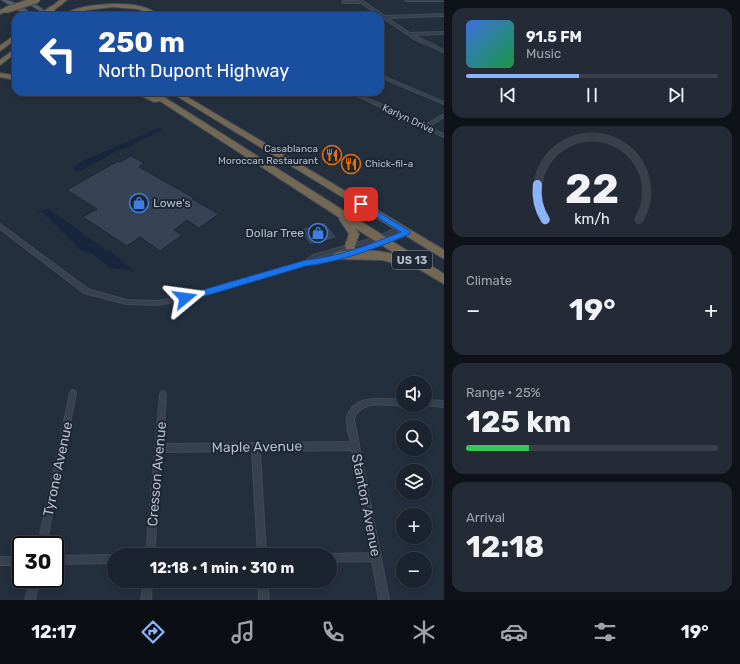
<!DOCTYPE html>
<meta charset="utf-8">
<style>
body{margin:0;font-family:Rubik,sans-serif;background:#242b36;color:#f1f3f6;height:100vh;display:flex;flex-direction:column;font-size:15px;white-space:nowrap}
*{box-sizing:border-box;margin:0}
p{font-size:13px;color:#a0a4aa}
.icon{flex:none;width:22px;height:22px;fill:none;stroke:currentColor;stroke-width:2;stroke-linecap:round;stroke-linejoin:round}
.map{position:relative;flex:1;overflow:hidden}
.side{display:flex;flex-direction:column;gap:8px;padding:8px;background:#0f1319;width:296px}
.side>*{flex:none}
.guide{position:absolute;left:12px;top:12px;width:372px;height:84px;border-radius:12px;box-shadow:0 2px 6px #0003,0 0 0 1px #39404a;background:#1a4fa0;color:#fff;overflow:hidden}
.fabs{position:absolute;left:396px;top:376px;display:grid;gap:8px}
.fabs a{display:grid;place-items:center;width:36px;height:36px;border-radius:50%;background:#1b232e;box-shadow:0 2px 6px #0003,0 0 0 1px #39404a;font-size:20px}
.speed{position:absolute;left:12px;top:536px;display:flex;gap:8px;font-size:20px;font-weight:700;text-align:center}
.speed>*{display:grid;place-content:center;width:52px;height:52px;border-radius:50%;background:#1b232e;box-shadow:0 2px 6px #0003,0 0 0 1px #39404a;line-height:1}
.speed .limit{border:2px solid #111;border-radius:6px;background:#fff;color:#111}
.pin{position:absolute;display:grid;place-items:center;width:34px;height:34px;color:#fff;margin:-17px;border-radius:8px;box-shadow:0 2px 6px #0006}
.me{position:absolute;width:44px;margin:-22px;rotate:74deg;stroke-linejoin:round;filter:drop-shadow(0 0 3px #0008)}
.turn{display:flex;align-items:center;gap:14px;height:84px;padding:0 20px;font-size:18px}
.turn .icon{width:52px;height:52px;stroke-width:2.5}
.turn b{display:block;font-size:28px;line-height:34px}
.big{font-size:30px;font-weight:700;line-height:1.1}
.side .tile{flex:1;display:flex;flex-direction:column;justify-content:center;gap:6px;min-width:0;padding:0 14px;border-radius:12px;background:#242b36}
.side .dial{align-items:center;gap:0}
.dial svg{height:104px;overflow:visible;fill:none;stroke:#39404a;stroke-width:7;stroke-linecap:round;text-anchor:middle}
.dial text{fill:#f1f3f6;stroke:none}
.song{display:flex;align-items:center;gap:12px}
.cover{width:48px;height:48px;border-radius:6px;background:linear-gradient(135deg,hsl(220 70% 55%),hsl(140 70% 35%))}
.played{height:4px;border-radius:2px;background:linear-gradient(90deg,#8ab4f8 45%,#39404a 45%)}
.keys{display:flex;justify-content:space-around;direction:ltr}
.heat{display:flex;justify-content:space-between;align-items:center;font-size:22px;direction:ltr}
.charge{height:6px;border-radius:3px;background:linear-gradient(90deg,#34c759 25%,#39404a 0)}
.trip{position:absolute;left:107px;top:548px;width:230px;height:40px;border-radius:20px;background:#1b232e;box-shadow:0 2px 6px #0003,0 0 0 1px #39404a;font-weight:700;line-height:40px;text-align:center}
.menu{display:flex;height:64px;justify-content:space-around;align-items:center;background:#0b0e12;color:#a0a4aa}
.menu .icon{width:28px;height:28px}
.menu .active{color:#8ab4f8}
.menu b{font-size:18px;color:#f1f3f6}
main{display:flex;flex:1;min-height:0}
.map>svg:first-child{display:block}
.water{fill:#17263c}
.building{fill:#364354;stroke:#1f2835}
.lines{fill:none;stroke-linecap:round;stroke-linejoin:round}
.street-casing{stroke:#414a57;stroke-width:2}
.primary-casing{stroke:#414a57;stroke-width:2}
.highway-casing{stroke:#434c59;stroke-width:2}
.street{fill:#38414e;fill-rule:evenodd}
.primary{fill:#56606e;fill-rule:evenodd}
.highway{fill:#746855;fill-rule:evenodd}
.highway-bridge-casing{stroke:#434c59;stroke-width:8;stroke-linecap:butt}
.highway-bridge{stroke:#746855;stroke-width:6}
.route{fill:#1a73e8;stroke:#114b97}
.labels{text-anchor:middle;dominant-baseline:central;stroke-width:4;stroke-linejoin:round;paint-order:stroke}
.far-street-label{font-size:10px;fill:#b4bcc9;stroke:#1d2633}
.far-poi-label{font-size:10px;fill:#b4bcc9;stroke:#1d2633;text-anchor:end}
.shield{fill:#1d2633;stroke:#878f9c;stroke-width:1}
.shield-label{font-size:11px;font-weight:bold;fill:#b4bcc9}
.poi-label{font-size:12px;fill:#b4bcc9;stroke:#1d2633;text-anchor:start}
.near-street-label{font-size:14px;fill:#b4bcc9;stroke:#1d2633}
</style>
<main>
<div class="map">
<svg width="444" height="600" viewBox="0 0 444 600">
<rect width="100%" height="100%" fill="#242f3e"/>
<g class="water">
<polygon points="160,128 163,130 135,143 132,146 116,151 79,172 76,172 73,168 80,162"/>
<polygon points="49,209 106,250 111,251 134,271 110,268 91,253 80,250 42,212 36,212"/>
</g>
<g class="building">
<polygon points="131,156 144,163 139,167 194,198 192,199 219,214 199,228 187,220 174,230 182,235 160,251 140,237 127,246 83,217 97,209 67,190 118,161 120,162"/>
<polygon points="325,222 337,238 310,245 299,229"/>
</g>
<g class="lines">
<defs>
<g id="street">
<polygon points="358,0 361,0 385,16 444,14 444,16 387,18 410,33 444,32 444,34 413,35 444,50 444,52 414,39 361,3 343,3 342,2 343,1 359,1"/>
<polygon points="405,0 444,0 444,1 406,1"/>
<polygon points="380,75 444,102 444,104 380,77"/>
<polygon points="349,92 354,92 425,125 444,114 444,117 428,127 444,134 444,137"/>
<polygon points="0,224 88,289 126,300 157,301 185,296 305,261 313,255 377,237 399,227 403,227 404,228 403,229 381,239 317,257 313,260 340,253 343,255 342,256 317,264 306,265 185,300 157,305 126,304 84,293 0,229"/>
<polygon points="407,231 409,232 410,233 409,234 383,245 351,254 348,252 349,251 379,243"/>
<polygon points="73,390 75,391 76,393 46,545 38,545 70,393 71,391"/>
<path d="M163 391 165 392 166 394 163 444 351 442C349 436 346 424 347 418 352 393 385 399 403 400V405H406L403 406C385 405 361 399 354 419L389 600H379L372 561 330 562V555H327L330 554 371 553 352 450 260 451 266 555H258L252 451 162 452 154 555H146L160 394 161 392Z"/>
<polygon points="425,400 444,401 444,407 422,405 425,405"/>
<polygon points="114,555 114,563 55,564 55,556 114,555 115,555"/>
<rect x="0" y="557" width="21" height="8"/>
<polygon points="31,579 39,579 35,600 25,600"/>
<polygon points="144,581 152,581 151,600 141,600"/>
<polygon points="259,581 267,581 269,600 259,600"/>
</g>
<g id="primary">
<path d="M2 0C13 0 25 8 33 16H28Z"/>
<polygon points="23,0 28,0 53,16 48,16"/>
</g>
<g id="highway">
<polygon points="60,0 67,0 54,10 50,10 50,8"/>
<path d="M113 4C129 4 148 5 160 16H153L138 9 113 7 87 10 70 16H62C75 6 97 5 113 4Z"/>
<polygon points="6,8 9,10 0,14 0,10"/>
<polygon points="16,34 16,39 0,51 0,46"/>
<polygon points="16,48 16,53 0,65 0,60"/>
<polygon points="0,73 16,76 16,80 0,77"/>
<path d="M133 92H144L149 94 147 92H156L444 274V284L412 265 408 267 382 260 335 259 333 256 335 253C354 248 378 250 397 255L355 228 359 234 354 249H346L345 246 349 234 339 219 340 218 160 101 154 102Z"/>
<polygon points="170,92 179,92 444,250 444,259"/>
</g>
</defs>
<use href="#street" class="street-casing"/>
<use href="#primary" class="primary-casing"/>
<use href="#highway" class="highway-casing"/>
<use href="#street" class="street"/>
<use href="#primary" class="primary"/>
<use href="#highway" class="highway"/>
<defs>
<g id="highway-bridge">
<polyline points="6,10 37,0"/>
<polyline points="43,16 52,9"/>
</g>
</defs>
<use href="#highway-bridge" class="highway-bridge-casing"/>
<use href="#highway-bridge" class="highway-bridge"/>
</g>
<path class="route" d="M361 202 410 231V234C377 248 341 262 306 266L185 302 180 298 185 295 306 260C338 257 371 244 401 232L359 206 358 204Z"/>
<defs>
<symbol id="restaurant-ring" viewBox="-11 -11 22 22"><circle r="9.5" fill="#1d2633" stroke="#e8710a" stroke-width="1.5"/><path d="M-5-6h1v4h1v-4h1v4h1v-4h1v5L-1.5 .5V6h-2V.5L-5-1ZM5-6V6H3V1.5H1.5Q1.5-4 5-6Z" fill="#e8710a"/></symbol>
<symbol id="shop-ring" viewBox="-11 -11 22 22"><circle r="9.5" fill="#1d2633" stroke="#3f7fe0" stroke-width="1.5"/><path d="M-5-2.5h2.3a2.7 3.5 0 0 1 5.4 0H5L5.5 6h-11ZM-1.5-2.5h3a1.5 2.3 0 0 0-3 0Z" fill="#3f7fe0"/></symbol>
</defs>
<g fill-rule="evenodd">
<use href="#restaurant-ring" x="321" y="144" width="22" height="22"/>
<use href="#restaurant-ring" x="340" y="153" width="22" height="22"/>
<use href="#shop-ring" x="128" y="192" width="22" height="22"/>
<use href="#shop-ring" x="307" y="222" width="22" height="22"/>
</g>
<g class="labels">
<g class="far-street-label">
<text transform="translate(408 119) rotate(25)">Karlyn Drive</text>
</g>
<g class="far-poi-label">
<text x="318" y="149">Casablanca<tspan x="318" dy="12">Moroccan Restaurant</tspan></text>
<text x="365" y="164" text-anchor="start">Chick-fil-a</text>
</g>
<rect class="shield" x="392" y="251" width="40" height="18" rx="3"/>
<g class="shield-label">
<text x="412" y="260">US 13</text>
</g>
<g class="poi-label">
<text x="153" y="203">Lowe's</text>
<text x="304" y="233" text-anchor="end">Dollar Tree</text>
</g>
<g class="near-street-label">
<text transform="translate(257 447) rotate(-1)">Maple Avenue</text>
<text transform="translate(58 469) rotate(-78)">Tyrone Avenue</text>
<text transform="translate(157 474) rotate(-85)">Cresson Avenue</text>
<text transform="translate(366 505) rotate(79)">Stanton Avenue</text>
</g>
</g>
</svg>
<div class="fabs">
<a><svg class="icon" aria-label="sound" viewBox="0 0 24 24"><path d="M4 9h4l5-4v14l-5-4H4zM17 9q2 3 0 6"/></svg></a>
<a><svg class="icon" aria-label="search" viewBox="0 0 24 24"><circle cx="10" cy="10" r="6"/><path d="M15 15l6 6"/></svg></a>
<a><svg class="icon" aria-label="layers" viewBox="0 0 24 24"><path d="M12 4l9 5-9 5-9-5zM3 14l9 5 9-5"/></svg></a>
<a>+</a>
<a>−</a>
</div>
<div class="speed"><div class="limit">30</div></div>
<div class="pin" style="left:361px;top:204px;background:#d93025"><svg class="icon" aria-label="arrive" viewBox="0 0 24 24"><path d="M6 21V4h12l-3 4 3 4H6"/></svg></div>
<svg class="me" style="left:185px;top:298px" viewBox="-20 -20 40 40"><path d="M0-17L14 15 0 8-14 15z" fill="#1a73e8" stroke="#fff" stroke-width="4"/></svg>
<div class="trip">12:18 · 1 min · 310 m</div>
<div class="guide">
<div class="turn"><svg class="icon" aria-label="left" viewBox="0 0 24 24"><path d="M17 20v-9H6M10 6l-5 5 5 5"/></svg><div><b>250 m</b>North Dupont Highway</div></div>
</div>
</div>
<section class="side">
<div class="tile">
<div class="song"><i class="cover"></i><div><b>91.5 FM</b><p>Music</p></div></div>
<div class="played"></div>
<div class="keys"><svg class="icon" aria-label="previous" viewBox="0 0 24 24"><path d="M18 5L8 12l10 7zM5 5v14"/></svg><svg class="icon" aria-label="pause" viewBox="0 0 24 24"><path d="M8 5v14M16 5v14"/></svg><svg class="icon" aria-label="next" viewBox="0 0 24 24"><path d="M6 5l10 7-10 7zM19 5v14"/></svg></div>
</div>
<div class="tile dial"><svg viewBox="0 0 100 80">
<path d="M14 69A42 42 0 1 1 86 69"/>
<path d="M14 69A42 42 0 0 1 8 42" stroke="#8ab4f8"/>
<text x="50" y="56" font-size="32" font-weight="700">22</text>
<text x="50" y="72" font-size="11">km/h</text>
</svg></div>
<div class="tile"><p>Climate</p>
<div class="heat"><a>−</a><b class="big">19°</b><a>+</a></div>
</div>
<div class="tile"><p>Range · 25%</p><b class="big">125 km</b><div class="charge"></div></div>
<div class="tile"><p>Arrival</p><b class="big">12:18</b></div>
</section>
</main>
<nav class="menu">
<b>12:17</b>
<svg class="icon active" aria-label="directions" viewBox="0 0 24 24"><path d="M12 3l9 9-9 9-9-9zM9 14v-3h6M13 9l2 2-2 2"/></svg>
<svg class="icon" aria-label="music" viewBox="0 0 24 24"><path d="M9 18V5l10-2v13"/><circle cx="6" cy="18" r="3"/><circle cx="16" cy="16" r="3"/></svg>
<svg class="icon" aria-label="phone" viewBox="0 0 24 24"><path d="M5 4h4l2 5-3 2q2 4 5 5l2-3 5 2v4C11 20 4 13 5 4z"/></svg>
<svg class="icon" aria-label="climate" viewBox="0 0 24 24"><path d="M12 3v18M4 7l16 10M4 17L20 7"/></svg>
<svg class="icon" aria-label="car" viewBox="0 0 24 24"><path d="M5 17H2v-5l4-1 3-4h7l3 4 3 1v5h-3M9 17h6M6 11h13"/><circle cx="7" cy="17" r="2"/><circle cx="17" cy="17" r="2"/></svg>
<svg class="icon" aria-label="filters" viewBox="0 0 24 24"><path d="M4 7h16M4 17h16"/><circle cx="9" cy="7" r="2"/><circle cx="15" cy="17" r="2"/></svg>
<b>19°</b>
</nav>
